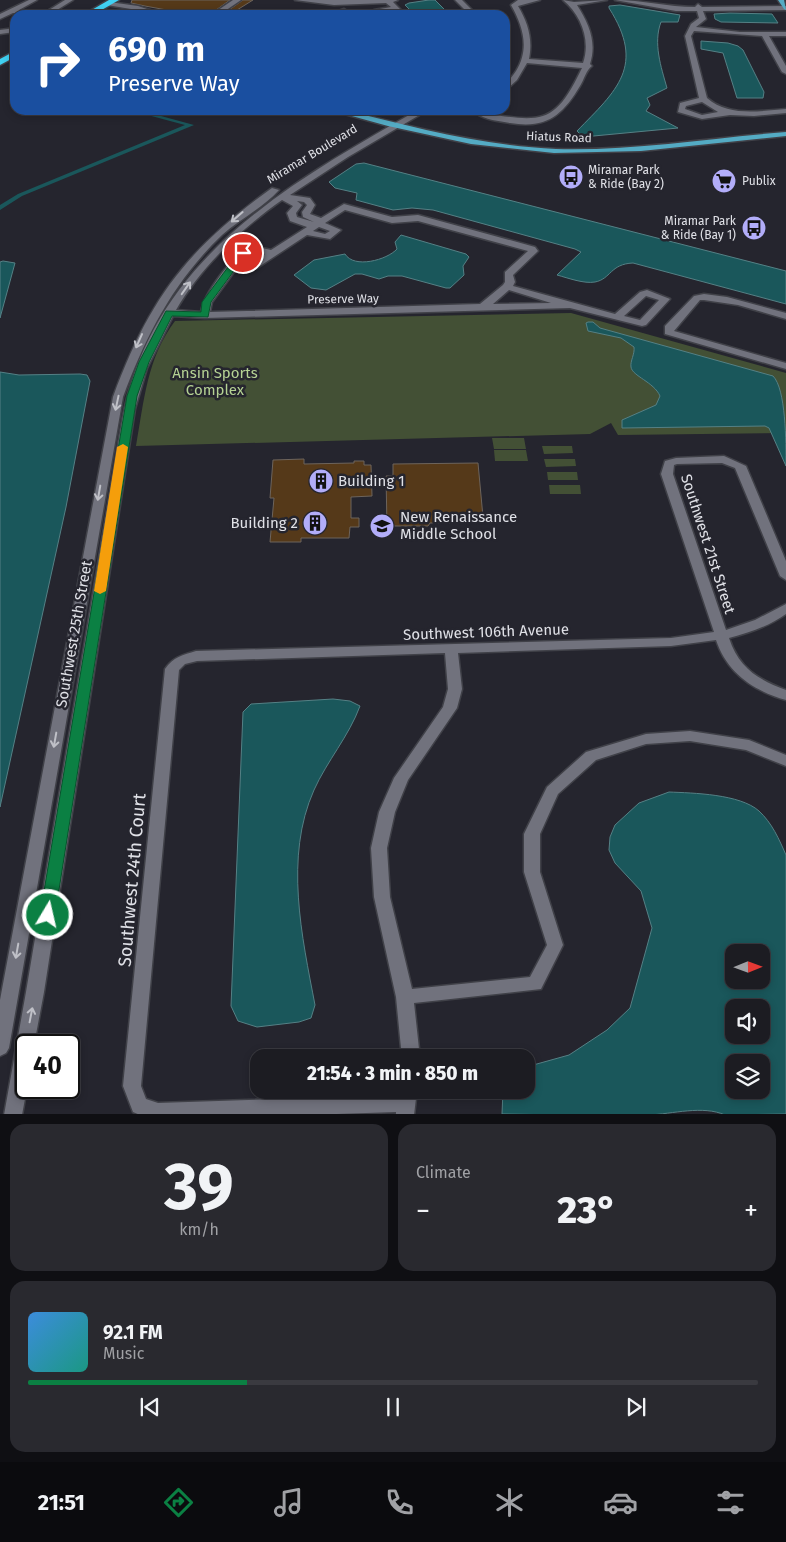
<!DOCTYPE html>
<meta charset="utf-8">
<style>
body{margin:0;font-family:"Fira Sans",sans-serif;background:#29292f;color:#f1f3f6;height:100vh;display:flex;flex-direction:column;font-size:19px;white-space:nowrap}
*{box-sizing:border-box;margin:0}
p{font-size:16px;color:#a0a1a5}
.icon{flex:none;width:28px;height:28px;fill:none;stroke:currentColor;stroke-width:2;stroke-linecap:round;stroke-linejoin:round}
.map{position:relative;height:1114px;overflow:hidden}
.details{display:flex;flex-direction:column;gap:10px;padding:10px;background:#0f0f13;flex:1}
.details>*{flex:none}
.banner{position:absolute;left:10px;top:10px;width:500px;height:105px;border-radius:15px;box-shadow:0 2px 8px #0003,0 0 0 1px #3a3a40;background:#1a4fa0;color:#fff;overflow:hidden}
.needle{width:32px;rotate:89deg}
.tools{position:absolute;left:725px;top:944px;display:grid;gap:10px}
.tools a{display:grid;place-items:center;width:45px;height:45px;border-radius:10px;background:#1c1c22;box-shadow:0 2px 8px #0003,0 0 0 1px #3a3a40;font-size:25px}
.speed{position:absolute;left:15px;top:1034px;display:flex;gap:10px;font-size:25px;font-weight:700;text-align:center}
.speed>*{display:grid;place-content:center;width:65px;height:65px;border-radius:50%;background:#1c1c22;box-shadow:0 2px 8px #0003,0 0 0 1px #3a3a40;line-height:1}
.speed .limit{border:2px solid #111;border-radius:8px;background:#fff;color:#111}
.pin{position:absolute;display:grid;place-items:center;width:42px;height:42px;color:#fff;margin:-21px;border:2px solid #fff;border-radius:50%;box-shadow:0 1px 5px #0007}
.me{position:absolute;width:55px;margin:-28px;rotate:9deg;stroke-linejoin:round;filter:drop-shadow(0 0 4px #0008)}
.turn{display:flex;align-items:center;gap:18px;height:105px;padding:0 15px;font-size:22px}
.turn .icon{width:65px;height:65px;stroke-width:2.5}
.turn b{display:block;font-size:35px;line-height:42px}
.big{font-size:38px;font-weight:800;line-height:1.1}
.details .widget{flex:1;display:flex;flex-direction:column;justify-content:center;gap:8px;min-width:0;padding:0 18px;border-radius:15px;background:#29292f}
.details .dial{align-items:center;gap:0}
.dial b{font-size:65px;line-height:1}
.song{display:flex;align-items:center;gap:15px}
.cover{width:60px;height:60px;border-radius:8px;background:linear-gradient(135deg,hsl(210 70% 55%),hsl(170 70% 35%))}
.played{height:5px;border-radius:2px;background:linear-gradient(90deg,#0b8043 30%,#3a3a40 30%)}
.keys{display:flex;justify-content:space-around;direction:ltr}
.heat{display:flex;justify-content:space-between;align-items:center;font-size:28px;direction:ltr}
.details .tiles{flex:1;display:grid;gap:10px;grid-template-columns:1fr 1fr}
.widget:last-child{grid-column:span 2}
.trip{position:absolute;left:250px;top:1049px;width:285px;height:50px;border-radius:15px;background:#1c1c22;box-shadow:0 2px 8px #0003,0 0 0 1px #3a3a40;font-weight:800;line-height:50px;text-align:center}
.tabs{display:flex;height:80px;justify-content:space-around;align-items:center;background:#0b0b0e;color:#a0a1a5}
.tabs .icon{width:35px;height:35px}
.tabs .current{color:#0b8043}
.tabs b{font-size:22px;color:#f1f3f6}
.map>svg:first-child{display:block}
.green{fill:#435035}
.water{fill:#1a575b;stroke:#558085;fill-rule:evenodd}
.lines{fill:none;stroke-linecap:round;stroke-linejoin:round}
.canal{fill:#1a575b;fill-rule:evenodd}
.building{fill:#553919;stroke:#6d645c}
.minor-casing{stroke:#404148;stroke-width:3}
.major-casing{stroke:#404148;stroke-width:3}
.highway-casing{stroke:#404148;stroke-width:3}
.minor{fill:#71727d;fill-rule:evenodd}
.major{fill:#54abc4;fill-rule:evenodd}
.highway{fill:#40d1f3;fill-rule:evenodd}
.oneway{stroke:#bfc0c7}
.route{fill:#0b8043;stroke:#07532c}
.slow{fill:#f59e0b}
.labels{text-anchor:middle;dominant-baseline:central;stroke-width:5;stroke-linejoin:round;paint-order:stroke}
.far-street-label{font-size:12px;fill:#e0e1e7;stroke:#25252e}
.far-poi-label{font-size:12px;fill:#e0e1e7;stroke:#25252e;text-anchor:start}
.park-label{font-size:15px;fill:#b5d293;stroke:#25252e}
.poi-label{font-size:15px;fill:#e0e1e7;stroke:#25252e;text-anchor:start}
.street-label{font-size:15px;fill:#e0e1e7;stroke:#25252e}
.near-street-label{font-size:18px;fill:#e0e1e7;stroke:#25252e}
</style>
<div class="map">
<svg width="786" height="1115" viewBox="0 0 786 1115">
<rect width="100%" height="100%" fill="#25252e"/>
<g class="green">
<path d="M571 313 786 373V433L618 435 611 423 590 434 136 446C144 401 147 358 175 321Z"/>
<polygon points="492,438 524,438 526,449 494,449"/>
<polygon points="542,446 572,446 573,453 544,454"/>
<polygon points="494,450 526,450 528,461 495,461"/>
<polygon points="544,459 575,459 576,466 546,467"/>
<polygon points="547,472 577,472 578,480 548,480"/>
<polygon points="580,485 581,494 550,494 549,485"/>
</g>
<g class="water">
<polygon points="429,0 435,0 446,11 447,15 415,15 405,5 409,3"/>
<path d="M620 5 680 15 678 22H661C653 43 661 67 667 88L647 98 650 105 646 111 678 128 583 137 577 131C617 90 646 66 609 8V6Z"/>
<polygon points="730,13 772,14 778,23 721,22 715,19 714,14"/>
<polygon points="701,41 728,43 738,46 743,50 764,92 763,98 737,98 723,53 701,49"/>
<path d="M364 163 786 271V304L633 263C610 264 611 279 595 282 584 284 568 278 557 275L581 252 575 249 433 210 412 208 393 210 356 200 357 193 335 188 329 182 356 164Z"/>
<path d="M401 235 466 254 469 257 463 266 464 275 450 288H446L402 276H388L379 279 362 274H355L326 290 311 288 294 275 314 260 345 254C354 269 387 260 397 249L395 242Z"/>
<polygon points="3,261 15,263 0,318 0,262"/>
<path d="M588 322H593L600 328 773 376C786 389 786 442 786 466L769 428 765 426 622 428V420L656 405 660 396C654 382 632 376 631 367 630 361 635 354 634 347L621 338 588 331 586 323Z"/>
<polygon points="0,372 19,375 80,374 87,375 90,381 66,507 0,807"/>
<path d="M333 699 350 701 360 706C349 736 327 761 314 790 284 857 302 937 315 1005L311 1018 299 1022 257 1027 238 1021 231 1006 243 712 251 704Z"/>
<path d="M669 792C693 793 740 794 759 811 772 823 779 839 786 855V1114L725 1115C703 1105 672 1114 649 1115 600 1115 551 1115 502 1114L503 1090H526V1067L569 1055 607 1030 630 1008 652 928 641 891 615 863 609 850 610 837 615 825 639 803ZM734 952H761V980H734ZM734 1008H761V1035H734ZM734 1062H761V1090H734Z"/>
</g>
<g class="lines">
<polygon class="canal" points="129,110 139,110 194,125 22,196 0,210 0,205 18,194 185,125"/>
</g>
<g class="building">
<polygon points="132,0 230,0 209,15 194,15 145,6 131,3"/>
<polygon points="243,0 253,0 229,15 222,15"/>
<polygon points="304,459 304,464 354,463 354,461 364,461 364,465 371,465 372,496 351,497 351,518 359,518 359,527 350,527 349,538 301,538 301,542 270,542 274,498 270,498 273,460"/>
<polygon points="478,463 483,517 452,517 452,523 430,523 428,526 387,526 386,476 393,476 393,464"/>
</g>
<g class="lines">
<defs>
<g id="minor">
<polygon points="29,0 37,0 19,10 38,15 13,13 0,19 0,14"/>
<polygon points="65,0 73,0 49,15 41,15"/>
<polygon points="233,0 241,0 219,15 211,15"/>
<polygon points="295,0 398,0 393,2 406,15 399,15 393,9 374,15 366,15 374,10 391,7 386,3 334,5"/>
<polygon points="455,0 462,0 477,15 470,15"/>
<path d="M518 0H540L518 6C528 23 533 39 529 59L583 63C591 40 581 15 563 0L574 2 607 0 577 5C589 24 597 42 590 64L592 66C586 70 584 80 580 86 562 116 546 129 510 123 499 121 485 120 476 113L477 110H485L484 112 488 114C542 122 555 124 581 70L582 68 527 63 517 80 505 91C505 82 511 79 516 71 530 49 523 26 511 5Z"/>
<path d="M615 0C642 0 668 7 695 7L698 4 702 7 786 6V10L703 11 706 19 696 27 740 32H786V36H769L786 66V74L782 72 762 36 694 31 691 36 707 98C729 117 759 111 786 109V113L754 116 730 115 702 119 678 112 680 103 699 98 685 36 691 24 699 18 697 11H676ZM702 102 718 112 702 115 685 109 686 106Z"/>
<polygon points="109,2 138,6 165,15 155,15 137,10 107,5 107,3"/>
<polygon points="344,9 347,11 346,12 327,15"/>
<polygon points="15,28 15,32 0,34 0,30"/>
<path d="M418 110H428L348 157 290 195 310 198 315 205 310 214 321 218 344 204 392 217 418 215 535 247 538 251 536 253 513 275 515 282 513 286 615 314 640 292 647 290 670 299 646 325 642 326 570 308 205 318 173 316 147 368 135 409 44 992 34 1045H26L27 1088 22 1115H4L26 992 122 421C151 260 288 184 418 110ZM282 200 293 206 287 213 290 221 307 227 271 250 249 245C233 256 204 293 201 312L176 310C201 267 241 229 282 200ZM297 201 304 202 307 205 302 212 303 217 314 222 297 217 296 213 302 205ZM345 210 392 223 418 221 528 251 505 272V282L503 285 480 304 210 312 212 302 236 269 257 268 307 235 330 239 341 230 325 223ZM319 227 330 231 325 234 313 231ZM253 250 265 254 252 263H240ZM509 290 551 303 493 304ZM646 296 659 300 640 320 624 316Z"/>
<path d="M272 188 279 190C264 207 240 219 222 235 174 281 146 335 123 397L9 1048 6 1053 0 1056V1000L113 397C149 299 187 249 272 188Z"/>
<polygon points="704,294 727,297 786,313 786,319 738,305 704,300 700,300 674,331 786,363 786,369 665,334 665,326 694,296"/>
<path d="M724 456 746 466 786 561V580L780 576 735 468 722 463 677 464 674 465 673 474 726 630 755 620 786 604V614C769 626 749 633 729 638 739 668 757 679 786 690V700C754 691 727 673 716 640L671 646 458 653 462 689 457 708 408 780 395 812 387 848 390 897 412 989 530 977 547 945 524 872V834L547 787 586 752 646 734 690 731 749 740 786 755V766L746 750 690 741 646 744 596 760 558 794 540 834V872L563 945 541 989 414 1003 420 1058H402L396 997 374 897 371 848 379 812 394 778 443 707 448 689 445 653 197 661 185 664 179 670 141 1086 146 1099 158 1103 398 1095 399 1090H417L414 1115H396V1112L307 1115H140L133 1112 123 1086 165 669C173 657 183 655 196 651L671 638 714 632 661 474 665 461 676 458Z"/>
</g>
<g id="major">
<polygon points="778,0 784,0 786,10 784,9"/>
<path d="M330 110H344C413 127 484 146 556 149 633 151 709 138 786 132V136L641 151 554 153 471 144 388 126Z"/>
</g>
<g id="highway">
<polygon points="109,0 119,0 93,15 83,15"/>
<polygon points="15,51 15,57 0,65 0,59"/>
</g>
</defs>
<use href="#minor" class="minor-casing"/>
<use href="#major" class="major-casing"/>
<use href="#highway" class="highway-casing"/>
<use href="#minor" class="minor"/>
<use href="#major" class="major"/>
<use href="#highway" class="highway"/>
</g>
<defs><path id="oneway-shaft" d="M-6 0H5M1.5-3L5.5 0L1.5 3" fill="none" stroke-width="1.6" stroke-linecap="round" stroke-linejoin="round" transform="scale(1.25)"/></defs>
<g class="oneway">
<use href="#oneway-shaft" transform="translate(237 217) rotate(139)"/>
<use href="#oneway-shaft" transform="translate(186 288) rotate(-55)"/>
<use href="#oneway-shaft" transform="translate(139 341) rotate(114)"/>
<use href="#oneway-shaft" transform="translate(117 403) rotate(102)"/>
<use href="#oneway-shaft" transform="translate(99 493) rotate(100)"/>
<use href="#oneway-shaft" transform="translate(55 740) rotate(100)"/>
<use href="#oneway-shaft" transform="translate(17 951) rotate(100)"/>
<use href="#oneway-shaft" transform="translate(31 1015) rotate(-79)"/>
</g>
<polygon class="route" points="240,251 247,253 211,302 208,317 172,316 149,362 137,396 55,915 53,920 42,920 40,915 127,396 139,362 166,311 201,312 202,302"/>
<polygon class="slow" points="123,444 128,447 106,591 100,594 94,591 117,447"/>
<defs>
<symbol id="bus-disc" viewBox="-11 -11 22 22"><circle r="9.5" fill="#b2adf9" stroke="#25252e"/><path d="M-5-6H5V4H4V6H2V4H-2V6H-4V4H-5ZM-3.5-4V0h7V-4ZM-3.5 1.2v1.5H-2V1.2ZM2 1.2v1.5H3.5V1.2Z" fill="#111"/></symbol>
<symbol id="supermarket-disc" viewBox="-11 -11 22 22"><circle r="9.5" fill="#b2adf9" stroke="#25252e"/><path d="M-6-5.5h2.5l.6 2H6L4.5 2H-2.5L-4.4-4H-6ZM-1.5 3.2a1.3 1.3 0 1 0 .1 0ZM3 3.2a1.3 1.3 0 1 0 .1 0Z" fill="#111"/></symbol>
<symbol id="building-disc" viewBox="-11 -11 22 22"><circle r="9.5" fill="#b2adf9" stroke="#25252e"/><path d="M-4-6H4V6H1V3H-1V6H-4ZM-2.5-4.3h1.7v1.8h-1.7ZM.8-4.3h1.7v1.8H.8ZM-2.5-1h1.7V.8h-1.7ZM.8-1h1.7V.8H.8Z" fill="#111"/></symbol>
<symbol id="school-disc" viewBox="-11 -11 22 22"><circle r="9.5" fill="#b2adf9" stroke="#25252e"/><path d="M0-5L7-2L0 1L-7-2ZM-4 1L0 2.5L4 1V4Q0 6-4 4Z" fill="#111"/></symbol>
</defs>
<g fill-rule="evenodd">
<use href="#bus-disc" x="557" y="163" width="28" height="28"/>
<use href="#supermarket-disc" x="710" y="167" width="28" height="28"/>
<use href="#bus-disc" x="740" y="214" width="28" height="28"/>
<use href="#building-disc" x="307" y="467" width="28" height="28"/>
<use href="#building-disc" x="301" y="509" width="28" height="28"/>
<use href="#school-disc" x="368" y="512" width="28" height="28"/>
</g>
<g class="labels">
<g class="far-street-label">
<text transform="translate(559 137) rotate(2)">Hiatus Road</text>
<text transform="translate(312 154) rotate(-31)">Miramar Boulevard</text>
<text transform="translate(343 299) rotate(-1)">Preserve Way</text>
</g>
<g class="far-poi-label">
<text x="588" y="170">Miramar Park<tspan x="588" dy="14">&amp; Ride (Bay 2)</tspan></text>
<text x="742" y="181">Publix</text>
<text x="736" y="221" text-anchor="end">Miramar Park<tspan x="736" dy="14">&amp; Ride (Bay 1)</tspan></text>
</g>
<g class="park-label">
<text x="215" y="373">Ansin Sports<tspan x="215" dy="17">Complex</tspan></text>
</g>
<g class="poi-label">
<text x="338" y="481">Building 1</text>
<text x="400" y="517">New Renaissance<tspan x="400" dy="17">Middle School</tspan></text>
<text x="298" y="523" text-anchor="end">Building 2</text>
</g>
<g class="street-label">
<text transform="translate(708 544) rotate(72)">Southwest 21st Street</text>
<text transform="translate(486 632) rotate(-2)">Southwest 106th Avenue</text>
<text transform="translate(74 634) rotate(-80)">Southwest 25th Street</text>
</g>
<g class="near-street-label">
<text transform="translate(132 880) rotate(-85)">Southwest 24th Court</text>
</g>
</g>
</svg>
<div class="tools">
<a><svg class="needle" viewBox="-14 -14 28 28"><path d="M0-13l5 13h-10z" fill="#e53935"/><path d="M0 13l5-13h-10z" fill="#a0a1a5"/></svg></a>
<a><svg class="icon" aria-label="sound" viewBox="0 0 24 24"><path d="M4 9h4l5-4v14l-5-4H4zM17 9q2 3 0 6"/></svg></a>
<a><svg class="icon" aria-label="layers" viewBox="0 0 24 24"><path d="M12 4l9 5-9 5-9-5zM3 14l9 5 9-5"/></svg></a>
</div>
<div class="speed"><div class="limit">40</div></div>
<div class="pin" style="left:243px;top:253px;background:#d93025"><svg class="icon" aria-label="arrive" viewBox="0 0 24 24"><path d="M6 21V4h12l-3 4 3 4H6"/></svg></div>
<svg class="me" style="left:48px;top:915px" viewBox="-20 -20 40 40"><circle r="17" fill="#0b8043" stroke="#fff" stroke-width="3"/><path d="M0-11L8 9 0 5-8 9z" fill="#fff"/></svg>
<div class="trip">21:54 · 3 min · 850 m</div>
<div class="banner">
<div class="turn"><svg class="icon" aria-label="right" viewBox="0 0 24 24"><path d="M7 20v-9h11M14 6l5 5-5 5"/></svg><div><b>690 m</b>Preserve Way</div></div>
</div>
</div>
<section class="details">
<div class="tiles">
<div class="widget dial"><b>39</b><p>km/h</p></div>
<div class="widget"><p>Climate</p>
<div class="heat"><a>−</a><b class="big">23°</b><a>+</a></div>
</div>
<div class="widget">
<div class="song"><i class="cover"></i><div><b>92.1 FM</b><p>Music</p></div></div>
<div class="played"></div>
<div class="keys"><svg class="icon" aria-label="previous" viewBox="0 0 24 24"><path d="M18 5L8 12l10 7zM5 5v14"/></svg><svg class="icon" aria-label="pause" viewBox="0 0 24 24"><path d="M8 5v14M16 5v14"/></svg><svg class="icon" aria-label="next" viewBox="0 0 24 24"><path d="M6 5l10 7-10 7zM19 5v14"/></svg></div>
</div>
</div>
</section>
<nav class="tabs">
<b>21:51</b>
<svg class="icon current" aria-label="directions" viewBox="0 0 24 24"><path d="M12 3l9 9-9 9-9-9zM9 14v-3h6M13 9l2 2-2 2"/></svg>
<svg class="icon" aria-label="music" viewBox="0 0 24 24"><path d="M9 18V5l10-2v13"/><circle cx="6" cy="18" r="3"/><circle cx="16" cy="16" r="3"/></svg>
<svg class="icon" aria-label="phone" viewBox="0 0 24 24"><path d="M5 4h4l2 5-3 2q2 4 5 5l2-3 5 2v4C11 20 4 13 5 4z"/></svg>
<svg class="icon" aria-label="climate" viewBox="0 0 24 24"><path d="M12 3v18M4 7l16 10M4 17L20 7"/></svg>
<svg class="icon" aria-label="car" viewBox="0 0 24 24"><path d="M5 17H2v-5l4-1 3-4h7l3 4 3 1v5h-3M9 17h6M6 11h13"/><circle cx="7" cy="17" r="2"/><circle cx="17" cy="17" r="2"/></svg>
<svg class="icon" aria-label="filters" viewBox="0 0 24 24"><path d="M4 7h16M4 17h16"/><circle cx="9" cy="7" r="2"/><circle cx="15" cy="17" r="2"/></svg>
</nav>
